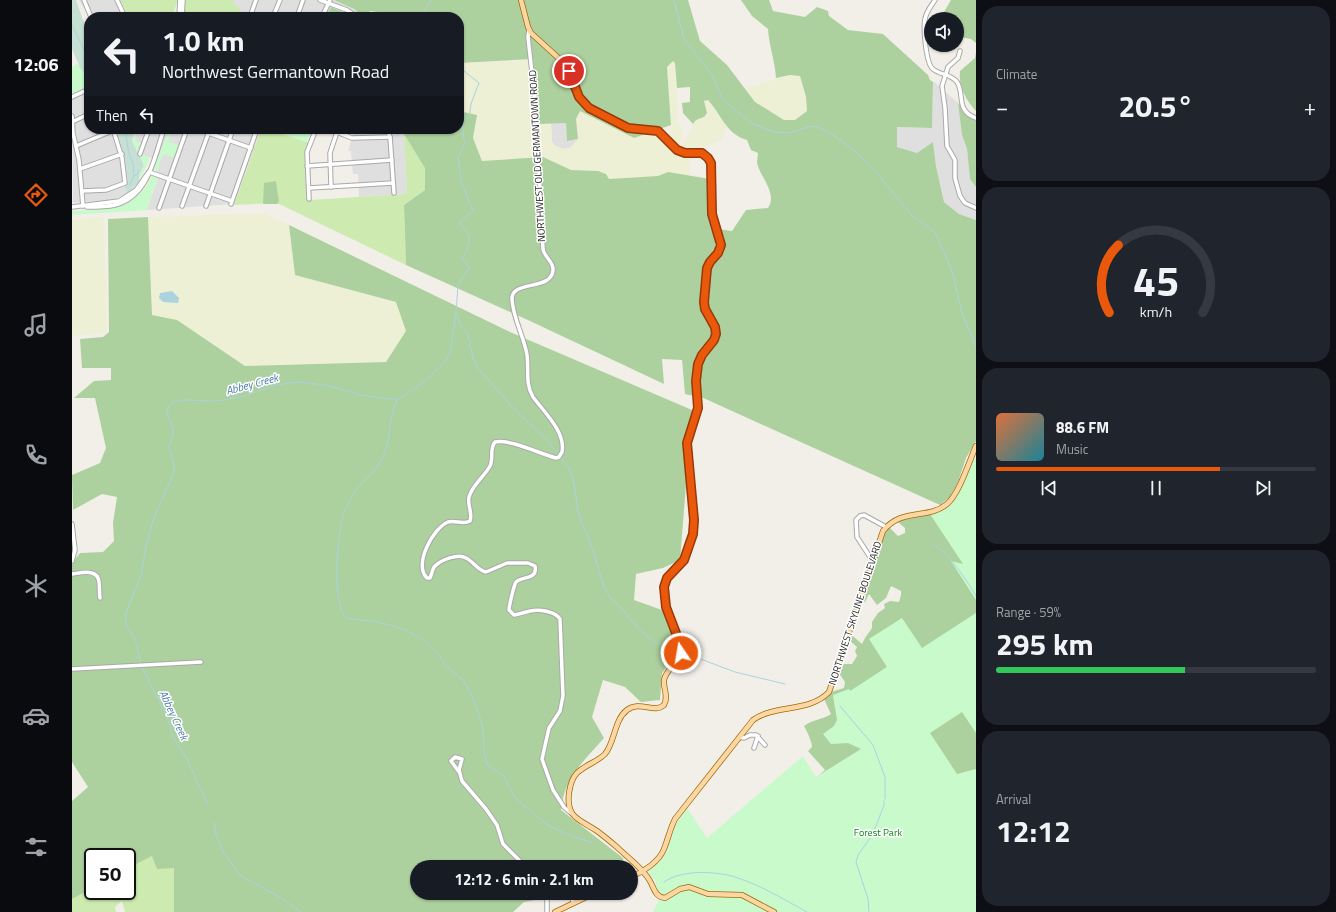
<!DOCTYPE html>
<meta charset="utf-8">
<style>
body{margin:0;font-family:"Titillium Web",sans-serif;background:#20242c;color:#f1f3f6;height:100vh;display:flex;flex-direction:column;font-size:15px;white-space:nowrap}
*{box-sizing:border-box;margin:0}
p{font-size:13px;color:#9ea1a6}
.icon{flex:none;width:22px;height:22px;fill:none;stroke:currentColor;stroke-width:2;stroke-linecap:round;stroke-linejoin:round}
.map{position:relative;flex:1;overflow:hidden}
.details{display:flex;flex-direction:column;gap:6px;padding:6px;background:#0d0f14;width:360px}
.details>*{flex:none}
.hud{position:absolute;left:12px;top:12px;width:380px;height:122px;border-radius:16px;box-shadow:0 1px 3px #0004;background:#171b24;color:#f1f3f6;overflow:hidden}
.buttons{position:absolute;left:852px;top:12px;display:grid;gap:8px}
.buttons a{display:grid;place-items:center;width:40px;height:40px;border-radius:50%;background:#171b24;box-shadow:0 1px 3px #0004;font-size:20px}
.speed{position:absolute;left:12px;top:848px;display:flex;gap:8px;font-size:20px;font-weight:700;text-align:center}
.speed>*{display:grid;place-content:center;width:52px;height:52px;border-radius:50%;background:#171b24;box-shadow:0 1px 3px #0004;line-height:1}
.speed .limit{border:2px solid #111;border-radius:6px;background:#fff;color:#111}
.pin{position:absolute;display:grid;place-items:center;width:34px;height:34px;color:#fff;margin:-17px;border:2px solid #fff;border-radius:50%;box-shadow:0 1px 4px #0007}
.me{position:absolute;width:44px;margin:-22px;rotate:348deg;stroke-linejoin:round;filter:drop-shadow(0 0 3px #0008)}
.turn{display:flex;align-items:center;gap:14px;height:84px;padding:0 12px;font-size:18px}
.turn .icon{width:52px;height:52px;stroke-width:2.5}
.turn b{display:block;font-size:28px;line-height:34px}
.then{display:flex;align-items:center;height:38px;padding:0 12px;background:#0003;gap:8px;font-size:15px}
.big{font-size:30px;font-weight:700;line-height:1.1}
.details .tile{flex:1;display:flex;flex-direction:column;justify-content:center;gap:6px;min-width:0;padding:0 14px;border-radius:16px;background:#20242c}
.details .dial{align-items:center;gap:0}
.dial svg{height:104px;overflow:visible;fill:none;stroke:#363941;stroke-width:7;stroke-linecap:round;text-anchor:middle}
.dial text{fill:#f1f3f6;stroke:none}
.song{display:flex;align-items:center;gap:12px}
.cover{width:48px;height:48px;border-radius:6px;background:linear-gradient(135deg,hsl(20 70% 55%),hsl(190 70% 35%))}
.played{height:4px;border-radius:2px;background:linear-gradient(90deg,#ea580c 70%,#363941 70%)}
.keys{display:flex;justify-content:space-around;direction:ltr}
.heat{display:flex;justify-content:space-between;align-items:center;font-size:22px;direction:ltr}
.charge{height:6px;border-radius:3px;background:linear-gradient(90deg,#34c759 59%,#363941 0)}
.trip{position:absolute;left:338px;top:860px;width:228px;height:40px;border-radius:20px;background:#171b24;box-shadow:0 1px 3px #0004;font-weight:700;line-height:40px;text-align:center}
main{display:flex;flex:1;min-height:0}
.tab-bar{display:flex;flex-direction:column;width:72px;justify-content:space-around;align-items:center;background:#090b0e;color:#9ea1a6}
.tab-bar .icon{width:28px;height:28px}
.tab-bar .on{color:#ea580c}
.tab-bar b{font-size:18px;color:#f1f3f6}
.map>svg:first-child{display:block}
.residential{fill:#e0dfdf}
.farmland{fill:#eef0d5}
.grass{fill:#cdebb0}
.forest{fill:#add19e}
.wetland{fill:#c6e0d4}
.park{fill:#c8facc}
.water{fill:#aad3df}
.lines{fill:none;stroke-linecap:round;stroke-linejoin:round}
.stream{stroke:#aad3df;stroke-width:1}
.minor-casing{stroke:#a9a9a9;stroke-width:5.5}
.major-casing{stroke:#a06b00;stroke-width:6}
.minor{stroke:#fff;stroke-width:3.5}
.major{stroke:#fcd6a4;stroke-width:4.5}
.route-casing{stroke:#983908;stroke-width:10}
.route{stroke:#ea580c;stroke-width:7}
.labels{text-anchor:middle;dominant-baseline:central;stroke-width:3;stroke-linejoin:round;paint-order:stroke}
.street-label{font-size:10px;fill:#222;stroke:#fff}
.park-label{font-size:10px;fill:#0c8416;stroke:#fff}
.water-label{font-size:11px;font-style:italic;fill:#4a7aab;stroke:#fff}
</style>
<main>
<nav class="tab-bar">
<b>12:06</b>
<svg class="icon on" aria-label="directions" viewBox="0 0 24 24"><path d="M12 3l9 9-9 9-9-9zM9 14v-3h6M13 9l2 2-2 2"/></svg>
<svg class="icon" aria-label="music" viewBox="0 0 24 24"><path d="M9 18V5l10-2v13"/><circle cx="6" cy="18" r="3"/><circle cx="16" cy="16" r="3"/></svg>
<svg class="icon" aria-label="phone" viewBox="0 0 24 24"><path d="M5 4h4l2 5-3 2q2 4 5 5l2-3 5 2v4C11 20 4 13 5 4z"/></svg>
<svg class="icon" aria-label="climate" viewBox="0 0 24 24"><path d="M12 3v18M4 7l16 10M4 17L20 7"/></svg>
<svg class="icon" aria-label="car" viewBox="0 0 24 24"><path d="M5 17H2v-5l4-1 3-4h7l3 4 3 1v5h-3M9 17h6M6 11h13"/><circle cx="7" cy="17" r="2"/><circle cx="17" cy="17" r="2"/></svg>
<svg class="icon" aria-label="filters" viewBox="0 0 24 24"><path d="M4 7h16M4 17h16"/><circle cx="9" cy="7" r="2"/><circle cx="15" cy="17" r="2"/></svg>
</nav>
<div class="map">
<svg width="904" height="912" viewBox="0 0 904 912">
<rect width="100%" height="100%" fill="#f2efe9"/>
<g class="residential">
<polygon points="7,0 42,0 50,17 17,18"/>
<polygon points="161,0 262,0 282,9 291,17 281,17 277,14 259,7 254,17 162,17"/>
<polygon points="861,81 886,103 890,135 895,149 898,179 904,187 904,220 887,214 872,202 864,166 861,142 845,153 825,147 825,127 860,128"/>
<polygon points="17,86 17,129 44,129 53,158 56,182 52,187 56,193 40,200 1,203 0,94"/>
<polygon points="479,123 494,123 495,141 506,139 502,145 498,148 491,149 482,145 480,142"/>
<polygon points="66,129 189,129 162,204 76,210 76,206 88,173 83,170 86,160 67,154 65,147 65,145 68,146 62,141"/>
<polygon points="283,129 332,129 335,194 287,197 286,174 281,174 279,151 276,151"/>
</g>
<g class="farmland">
<polygon points="455,60 461,108 462,158 410,161 401,138 405,115 387,111 387,63"/>
<polygon points="601,61 603,63 606,111 606,122 611,129 611,138 607,145 604,146 598,135 599,125 595,67"/>
<polygon points="718,75 728,75 734,97 735,111 723,120 712,120 683,102 673,88"/>
<polygon points="636,99 646,111 655,128 649,140 627,150 608,149 624,120 632,117 632,101"/>
<polygon points="508,111 562,138 579,132 584,134 594,143 618,158 618,176 596,172 586,176 537,179 526,171 499,170 469,157 467,124 479,123 480,142 482,145 491,149 498,148 506,139 504,119"/>
<polygon points="192,213 217,225 223,275 324,302 335,331 313,362 173,366 105,320 80,315 76,217"/>
<polygon points="30,217 32,219 35,329 33,333 0,336 0,220"/>
</g>
<g class="grass">
<polygon points="48,0 106,0 100,17 57,17"/>
<polygon points="113,0 161,0 162,5 169,8 166,16 163,15 163,17 113,17"/>
<polygon points="189,129 196,129 238,143 235,150 238,200 335,194 332,134 353,166 353,190 332,205 334,265 205,203 162,205"/>
<polygon points="80,856 102,868 102,912 53,912 50,901 43,907 44,912 0,912 0,899 21,888 21,891 55,891 55,869"/>
</g>
<g class="forest">
<path d="M262 0H616L628 41 655 65 683 102 712 120H723L735 111 734 97 728 76 718 75 704 78C703 61 697 46 696 29L680 16 669 0H697L701 11 733 17 745 7 756 11 757 16 776 30 811 34 856 75 858 80 861 82 860 128 825 127V147L845 153 861 142 864 166 872 202 887 214 904 220V441L894 458 886 482 878 497 868 505 627 396 628 363 645 342 648 333 633 301 636 274 639 265 650 251V242L646 229 660 231 674 210 696 208C706 193 688 177 685 163 685 160 686 156 686 153L679 150 675 140C654 134 649 114 636 100L632 101 635 113 632 117 624 120 621 124 611 113 610 103 618 102V87L605 88 603 63 601 61 595 67 599 125 562 138 508 111 504 119 506 139 495 141 494 123 467 124 461 59 387 63V17H308L306 12 298 11 291 17 282 9Z"/>
<polygon points="879,0 904,0 904,43 899,39 888,37 885,40 885,19 868,19"/>
<polygon points="259,7 281,16 254,17"/>
<path d="M904 52V111C894 101 886 85 888 71L903 58Z"/>
<polygon points="886,103 904,119 904,187 898,179 895,149 890,135"/>
<path d="M387 111 405 115 401 138 410 161 471 157 499 170 526 171 534 174 537 179 586 176 596 172 638 179 636 206 643 235V252L636 257C633 271 627 288 629 303 631 314 641 323 641 334 641 343 632 348 628 354 620 367 621 382 622 396L613 394 610 360 590 359 592 384 458 321 334 265 332 205 353 190V168L332 134V129H387Z"/>
<polygon points="204,181 207,202 205,203 207,204 191,204 192,183"/>
<path d="M76 217 80 315 105 320 173 366 314 362 334 331 324 302 223 275 217 225 438 332 620 410 608 560 591 568 564 574 562 600 590 610 606 650 590 673 588 700 569 702 553 687 531 680 520 717 532 738C512 761 492 778 489 810L551 858 552 867H345V893H505L452 902 441 912H102V868L85 869 80 856 55 869V857H21V888L0 899V801L16 787 0 762V563L8 553 31 552 42 541 41 523 45 497 30 494 1 510 0 475 28 463 34 448 23 398H2L22 381 39 380V368H10L8 339 31 337 37 332 36 219Z"/>
<path d="M866 512 868 517 904 533V912H594L753 770 736 751 740 747C740 742 735 731 732 726 741 719 750 720 759 714L752 699 759 692 772 688 773 682 767 673 770 664H780L785 656 783 651 785 647 777 640 779 635 782 637 790 644 793 638 800 628V622L806 613 813 608 812 604 818 601 827 602 829 595V591L819 586 814 598 805 605 797 594 793 602H789L810 537 817 527 826 536 833 533V528L826 522 827 521Z"/>
</g>
<g class="wetland">
<polygon points="0,0 4,0 11,20 17,27 17,82 5,68 7,65 0,49"/>
<polygon points="44,129 64,129 60,141 72,165 67,176 67,182 56,193 52,187 56,182 53,158"/>
</g>
<g class="park">
<polygon points="5,64 17,79 17,86 0,94 0,67"/>
<polygon points="64,129 66,129 62,140 71,144 65,147 68,149 68,154 78,158 67,182 67,176 72,165 60,141"/>
<polygon points="97,129 100,129 96,142 107,145 102,158 91,154 85,172 82,169"/>
<polygon points="196,129 240,129 235,142"/>
<path d="M80 176 86 177 76 206V210L0 215V211C33 209 64 211 80 176Z"/>
<path d="M904 459V600L879 561 891 564 858 514C863 513 869 512 873 509 887 501 895 474 901 460Z"/>
<polygon points="904,613 904,733 890,712 858,733 885,774 904,769 904,912 581,912 589,896 587,893 583,880 576,872 588,862 594,854 603,825 615,808 635,838 731,756 744,777 789,749 776,743 759,744 751,734 762,726 765,720 761,695 777,689 778,691 815,667 797,639 830,618 850,648"/>
</g>
<polygon class="water" points="100,291 107,298 106,303 91,302 87,298 88,293"/>
<g class="lines">
<g class="stream">
<polyline points="602,0 612,39 641,76 649,96 657,105 680,123 701,132 716,133 740,126 746,127 763,136 784,152 808,177 840,216 863,232 880,271 890,313 904,346"/>
<polyline points="353,17 351,14 359,0"/>
<polyline points="0,25 17,60"/>
<path d="M387 67 407 83 399 104 397 118 391 120V134L393 143 386 158 390 184 401 211 388 222 389 226C403 236 397 246 390 258V260L395 263 397 268 386 284 384 314 378 353 374 361 352 382 325 400C316 417 319 442 310 459 303 474 290 480 283 492 280 497 277 502 274 508 265 526 258 608 276 619 310 621 344 627 367 655 369 658 371 662 373 665 378 671 385 674 390 679 398 690 404 705 408 718 414 733 409 750 416 766L431 775 443 798 474 824 492 833 521 843"/>
<polyline points="53,129 57,154 61,164 62,176 58,185"/>
<polyline points="62,176 65,175 67,170"/>
<polyline points="384,315 390,327 396,334 401,359 405,367 443,410 476,441 486,454"/>
<polyline points="488,457 497,468 502,483 506,512 511,526 518,541 532,587 539,599 550,609 565,627 576,637 585,643 607,651"/>
<path d="M862 544C880 558 892 576 904 596"/>
<polyline points="610,652 663,672 713,684"/>
<path d="M69 664C67 657 66 651 65 645 61 631 52 631 54 613L69 575 74 546 82 517 102 473V465L97 447 101 435V428L95 413 97 406 101 402 112 400 145 401 173 396 204 385 225 382 254 385 289 395 325 400"/>
<polyline points="70,667 95,717 101,737 115,759 136,805"/>
<polyline points="768,706 801,745 813,777 813,799"/>
<polyline points="142,822 144,835 151,852 169,876 209,898 229,912"/>
<path d="M592 882C610 869 646 871 666 878 690 886 713 900 735 912"/>
<polyline points="797,912 796,899 784,862 786,855 801,834 812,805 812,801"/>
</g>
<defs>
<g id="minor">
<polyline points="12,0 19,17"/>
<polyline points="45,0 53,17"/>
<polyline points="248,0 275,10 285,17"/>
<path d="M863 0C859 6 854 12 853 19 851 28 854 64 861 69 868 75 879 74 885 82 893 93 883 111 904 118"/>
<polyline points="107,17 108,0"/>
<polyline points="110,17 111,0"/>
<polyline points="178,17 184,0"/>
<polyline points="201,17 208,0"/>
<polyline points="225,17 231,0"/>
<polyline points="250,17 258,0"/>
<path d="M457 30 456 37 464 109 471 249C472 257 482 262 481 270 480 291 439 280 440 299 441 319 452 336 455 355 457 369 453 384 461 397 472 412 494 432 490 452L487 457 484 458C468 454 439 439 423 442 417 449 422 458 418 466 412 477 401 484 397 497 395 505 401 513 398 521 391 525 384 520 376 522 361 528 341 565 355 578H358C360 574 360 569 363 566 369 560 386 553 394 558 402 562 405 570 414 572L435 563H456L463 566C466 580 450 576 444 582 442 585 437 606 437 610L442 615C448 614 453 612 458 611 467 609 483 611 488 619L491 696 488 711 477 728 470 759 481 790 492 807 499 813"/>
<polyline points="888,51 886,58 876,67 870,86 873,108 875,146 883,160 883,178 888,196 893,203 904,208"/>
<polyline points="0,97 17,89"/>
<polyline points="0,116 1,133 7,160 11,206"/>
<polyline points="2,121 17,114"/>
<polyline points="125,129 179,148"/>
<polyline points="257,129 280,138 318,137"/>
<polyline points="315,129 318,137 322,193"/>
<polyline points="4,146 42,130"/>
<polyline points="68,154 77,129"/>
<polyline points="235,166 320,160"/>
<polyline points="8,169 50,154"/>
<polyline points="77,172 160,201"/>
<polyline points="259,187 258,153 265,132"/>
<polyline points="237,188 321,183"/>
<polyline points="10,191 34,190 53,183 50,158 41,129"/>
<polyline points="237,199 235,152 244,129"/>
<polyline points="159,204 185,129"/>
<path d="M14 206 15 207C24 207 34 207 43 205 77 196 82 158 92 129"/>
<polyline points="110,206 138,129"/>
<polyline points="134,206 161,129"/>
<polyline points="0,207 47,201 64,190 76,173"/>
<polyline points="87,208 115,129"/>
<polyline points="0,524 3,550 0,561"/>
<polyline points="800,560 785,537 784,520 788,516 792,515 814,527"/>
<path d="M0 574C9 573 26 568 27 582 28 587 27 592 28 598"/>
<polyline points="0,669 129,662"/>
<polyline points="667,737 672,738 678,735 684,735 693,745"/>
<polyline points="682,748 686,736"/>
<polyline points="387,772 379,761 383,757 390,759 387,770 390,781 414,809 425,825 431,844 454,867"/>
<polyline points="500,893 501,902"/>
<polyline points="475,912 475,893"/>
</g>
<g id="major">
<path d="M449 0 456 27 459 33 493 64 507 97 515 106 556 128 586 131 605 150 613 153H630L636 158 639 163 640 214 649 245 646 253 639 262 635 268 631 302 633 309 643 327 644 334 642 340 630 355 626 364 624 381 626 408 615 443 622 520 621 534 611 562 598 575 592 587 594 607 607 641 609 653C605 663 594 670 592 680 591 689 597 696 592 705 582 714 568 700 555 710 542 720 543 742 533 754 525 762 513 765 505 773 500 778 498 786 497 793 494 818 507 819 525 831 532 836 539 842 546 848 556 858 571 868 578 881 582 888 583 897 593 898L608 889 617 887 636 894 670 895 702 912"/>
<path d="M559 877C571 872 587 862 592 849 596 839 598 829 603 819L681 720C703 704 737 713 757 692L811 531C830 507 856 520 875 504 887 494 897 462 904 446"/>
<polyline points="483,912 523,893"/>
</g>
</defs>
<use href="#minor" class="minor-casing"/>
<use href="#major" class="major-casing"/>
<use href="#minor" class="minor"/>
<use href="#major" class="major"/>
</g>
<g class="lines">
<defs>
<polyline id="route" points="497,71 507,97 517,108 556,128 586,131 605,150 613,153 630,153 636,158 639,163 640,214 649,245 646,253 638,262 635,268 632,302 633,309 643,327 644,334 642,340 630,355 626,364 624,381 626,408 615,443 622,520 621,534 612,560 595,578 592,587 594,607 607,641 609,653"/>
</defs>
<use href="#route" class="route-casing"/>
<use href="#route" class="route"/>
</g>
<g class="labels">
<g class="street-label">
<text transform="translate(465 156) rotate(-93)">NORTHWEST OLD GERMANTOWN ROAD</text>
<text transform="translate(783 613) rotate(-72)">NORTHWEST SKYLINE BOULEVARD</text>
</g>
<g class="park-label">
<text x="806" y="832">Forest Park</text>
</g>
<g class="water-label">
<text transform="translate(180 384) rotate(-15)">Abbey Creek</text>
<text transform="translate(102 715) rotate(65)">Abbey Creek</text>
</g>
</g>
</svg>
<div class="buttons">
<a><svg class="icon" aria-label="sound" viewBox="0 0 24 24"><path d="M4 9h4l5-4v14l-5-4H4zM17 9q2 3 0 6"/></svg></a>
</div>
<div class="speed"><div class="limit">50</div></div>
<div class="pin" style="left:497px;top:71px;background:#d93025"><svg class="icon" aria-label="arrive" viewBox="0 0 24 24"><path d="M6 21V4h12l-3 4 3 4H6"/></svg></div>
<svg class="me" style="left:609px;top:653px" viewBox="-20 -20 40 40"><circle r="17" fill="#ea580c" stroke="#fff" stroke-width="3"/><path d="M0-11L8 9 0 5-8 9z" fill="#fff"/></svg>
<div class="trip">12:12 · 6 min · 2.1 km</div>
<div class="hud">
<div class="turn"><svg class="icon" aria-label="left" viewBox="0 0 24 24"><path d="M17 20v-9H6M10 6l-5 5 5 5"/></svg><div><b>1.0 km</b>Northwest Germantown Road</div></div>
<div class="then">Then<svg class="icon" aria-label="left" viewBox="0 0 24 24"><path d="M17 20v-9H6M10 6l-5 5 5 5"/></svg></div>
</div>
</div>
<section class="details">
<div class="tile"><p>Climate</p>
<div class="heat"><a>−</a><b class="big">20.5°</b><a>+</a></div>
</div>
<div class="tile dial"><svg viewBox="0 0 100 80">
<path d="M14 69A42 42 0 1 1 86 69"/>
<path d="M14 69A42 42 0 0 1 21 17" stroke="#ea580c"/>
<text x="50" y="56" font-size="32" font-weight="700">45</text>
<text x="50" y="72" font-size="11">km/h</text>
</svg></div>
<div class="tile">
<div class="song"><i class="cover"></i><div><b>88.6 FM</b><p>Music</p></div></div>
<div class="played"></div>
<div class="keys"><svg class="icon" aria-label="previous" viewBox="0 0 24 24"><path d="M18 5L8 12l10 7zM5 5v14"/></svg><svg class="icon" aria-label="pause" viewBox="0 0 24 24"><path d="M8 5v14M16 5v14"/></svg><svg class="icon" aria-label="next" viewBox="0 0 24 24"><path d="M6 5l10 7-10 7zM19 5v14"/></svg></div>
</div>
<div class="tile"><p>Range · 59%</p><b class="big">295 km</b><div class="charge"></div></div>
<div class="tile"><p>Arrival</p><b class="big">12:12</b></div>
</section>
</main>
